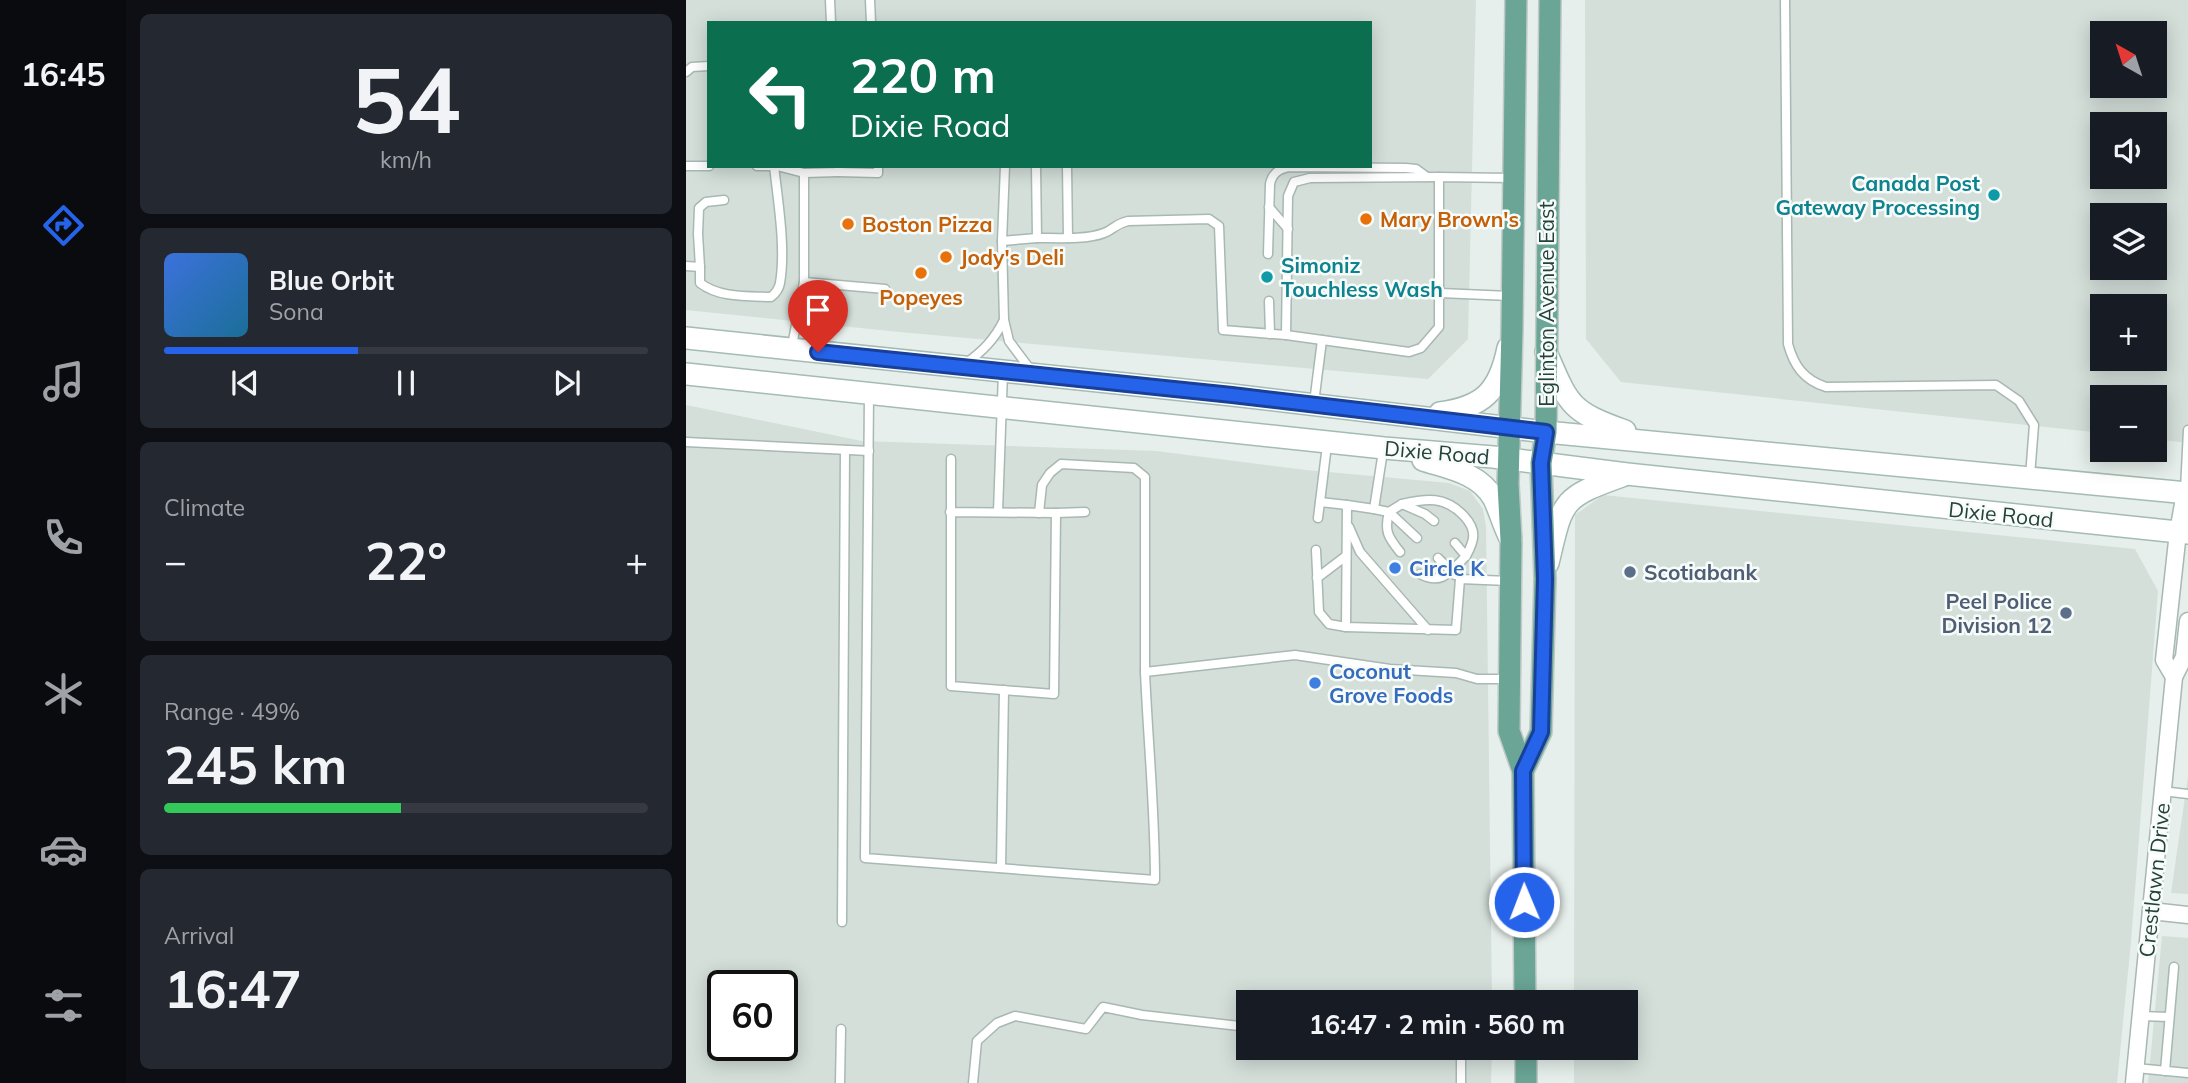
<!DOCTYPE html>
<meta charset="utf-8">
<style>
body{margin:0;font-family:Mulish,sans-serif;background:#242831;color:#f1f3f6;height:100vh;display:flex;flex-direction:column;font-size:26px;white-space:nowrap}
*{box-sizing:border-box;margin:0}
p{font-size:23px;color:#9ea1a6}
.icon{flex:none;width:38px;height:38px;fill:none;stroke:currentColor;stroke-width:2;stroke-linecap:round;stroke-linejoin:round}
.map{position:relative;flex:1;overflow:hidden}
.side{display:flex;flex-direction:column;gap:14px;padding:14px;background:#0d0f14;width:560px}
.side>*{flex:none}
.top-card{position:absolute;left:21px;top:21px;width:665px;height:147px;border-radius:0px;box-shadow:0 4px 18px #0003;background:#0b6e4f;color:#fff;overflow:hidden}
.needle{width:46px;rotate:321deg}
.tools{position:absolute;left:1404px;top:21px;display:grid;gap:14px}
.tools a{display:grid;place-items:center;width:77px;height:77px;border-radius:0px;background:#171b24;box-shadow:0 4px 18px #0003;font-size:35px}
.speed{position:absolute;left:21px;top:970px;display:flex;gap:14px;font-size:35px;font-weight:700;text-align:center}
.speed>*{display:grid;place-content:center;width:91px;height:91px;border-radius:50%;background:#171b24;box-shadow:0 4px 18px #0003;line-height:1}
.speed .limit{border:4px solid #111;border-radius:10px;background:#fff;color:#111}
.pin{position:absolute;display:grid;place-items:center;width:60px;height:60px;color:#fff;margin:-72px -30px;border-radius:50% 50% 50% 0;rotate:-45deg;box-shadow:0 0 7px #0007}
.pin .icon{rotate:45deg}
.me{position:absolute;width:77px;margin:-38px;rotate:359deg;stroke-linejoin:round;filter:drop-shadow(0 0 5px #0008)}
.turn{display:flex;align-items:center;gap:24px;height:147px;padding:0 28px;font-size:32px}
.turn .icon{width:91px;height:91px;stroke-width:2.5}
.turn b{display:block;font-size:49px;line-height:60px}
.big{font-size:52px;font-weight:700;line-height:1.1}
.side .card{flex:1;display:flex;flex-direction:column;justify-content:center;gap:10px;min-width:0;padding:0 24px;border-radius:10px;background:#242831}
.side .dial{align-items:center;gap:0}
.dial b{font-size:91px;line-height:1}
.song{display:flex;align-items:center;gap:21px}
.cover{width:84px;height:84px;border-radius:10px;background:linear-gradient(135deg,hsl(220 70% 55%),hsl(200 70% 35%))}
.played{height:7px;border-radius:4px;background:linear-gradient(90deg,#2563eb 40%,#363941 40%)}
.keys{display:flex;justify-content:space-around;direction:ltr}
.heat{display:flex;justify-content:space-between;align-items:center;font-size:38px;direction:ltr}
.charge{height:10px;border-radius:5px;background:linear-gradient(90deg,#34c759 49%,#363941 0)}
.trip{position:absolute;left:550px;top:990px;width:402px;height:70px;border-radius:0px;background:#171b24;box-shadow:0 4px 18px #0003;font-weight:700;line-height:70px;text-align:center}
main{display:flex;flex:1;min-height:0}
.tab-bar{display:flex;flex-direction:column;width:126px;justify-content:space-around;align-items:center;background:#090b0e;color:#9ea1a6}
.tab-bar .icon{width:49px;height:49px}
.tab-bar .active{color:#2563eb}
.tab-bar b{font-size:32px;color:#f1f3f6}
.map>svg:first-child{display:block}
.built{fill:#d4dfda;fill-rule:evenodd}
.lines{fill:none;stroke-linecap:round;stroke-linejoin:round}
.service-casing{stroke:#a8b8b2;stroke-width:11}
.minor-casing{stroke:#a8b8b2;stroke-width:19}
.secondary-casing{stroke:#a4bbb3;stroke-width:24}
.primary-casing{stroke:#c2cac8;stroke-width:24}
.service{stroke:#fff;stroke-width:8}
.minor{stroke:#fff;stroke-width:16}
.secondary{stroke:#fff;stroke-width:21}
.primary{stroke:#6aa596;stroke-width:21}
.route-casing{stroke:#184099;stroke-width:18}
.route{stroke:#2563eb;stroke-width:12}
.culture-dot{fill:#0f9aa8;stroke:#f7fbf9;stroke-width:2.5}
.food-dot{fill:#e8710a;stroke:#f7fbf9;stroke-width:2.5}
.shop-dot{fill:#3f7fe0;stroke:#f7fbf9;stroke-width:2.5}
.service-dot{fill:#5c6f8a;stroke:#f7fbf9;stroke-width:2.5}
.labels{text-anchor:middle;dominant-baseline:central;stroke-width:5;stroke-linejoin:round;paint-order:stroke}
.culture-label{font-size:21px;font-weight:bold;fill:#0d838f;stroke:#f7fbf9;text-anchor:end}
.food-label{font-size:21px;font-weight:bold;fill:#c56008;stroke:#f7fbf9;text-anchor:start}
.street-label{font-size:21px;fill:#24423a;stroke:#f7fbf9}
.shop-label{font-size:21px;font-weight:bold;fill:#366cbe;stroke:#f7fbf9;text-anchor:start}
.service-label{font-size:21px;font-weight:bold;fill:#4e5e75;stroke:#f7fbf9;text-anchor:start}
</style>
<main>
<nav class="tab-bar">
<b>16:45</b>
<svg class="icon active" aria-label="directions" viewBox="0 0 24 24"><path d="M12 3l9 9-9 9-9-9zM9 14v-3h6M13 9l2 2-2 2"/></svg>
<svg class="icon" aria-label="music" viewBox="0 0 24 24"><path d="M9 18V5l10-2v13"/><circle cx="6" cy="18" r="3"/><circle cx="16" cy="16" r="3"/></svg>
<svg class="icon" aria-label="phone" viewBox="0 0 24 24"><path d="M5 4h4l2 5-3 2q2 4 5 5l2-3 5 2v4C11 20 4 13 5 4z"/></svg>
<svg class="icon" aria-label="climate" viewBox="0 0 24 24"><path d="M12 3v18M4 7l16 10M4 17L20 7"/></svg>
<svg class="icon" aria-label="car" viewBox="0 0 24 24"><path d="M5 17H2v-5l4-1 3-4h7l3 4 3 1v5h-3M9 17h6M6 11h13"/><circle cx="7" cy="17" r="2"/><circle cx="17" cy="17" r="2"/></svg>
<svg class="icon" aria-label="filters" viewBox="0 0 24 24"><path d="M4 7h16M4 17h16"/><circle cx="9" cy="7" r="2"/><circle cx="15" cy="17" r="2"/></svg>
</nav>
<section class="side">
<div class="card dial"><b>54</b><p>km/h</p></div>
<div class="card">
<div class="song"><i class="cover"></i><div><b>Blue Orbit</b><p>Sona</p></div></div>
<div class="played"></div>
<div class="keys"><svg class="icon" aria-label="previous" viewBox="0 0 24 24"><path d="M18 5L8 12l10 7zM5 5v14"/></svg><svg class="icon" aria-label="pause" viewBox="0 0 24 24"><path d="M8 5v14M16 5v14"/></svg><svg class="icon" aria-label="next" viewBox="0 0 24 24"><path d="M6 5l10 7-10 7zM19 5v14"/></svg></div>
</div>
<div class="card"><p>Climate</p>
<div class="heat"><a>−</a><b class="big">22°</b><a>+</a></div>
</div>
<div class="card"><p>Range · 49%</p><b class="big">245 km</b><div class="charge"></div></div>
<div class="card"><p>Arrival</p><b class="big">16:47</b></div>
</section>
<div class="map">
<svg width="1502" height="1083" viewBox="0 0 1502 1083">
<rect width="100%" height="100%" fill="#e6efeb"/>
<g class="built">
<path d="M0 0H790L782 339 742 379 213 332 0 310ZM23 23H684V166H23Z"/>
<path d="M899 0H1502V443L1468 439V397H1416V433L935 382 900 339ZM1416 33H1468V86H1416ZM1416 124H1468V177H1416ZM1416 215H1468V268H1416ZM1416 306H1468V359H1416Z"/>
<path d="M0 405 176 441 470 451 620 470 763 483 784 491 797 509 800 527 806 1003H562V1048H806L805 1083H0ZM37 985H96V1045H37Z"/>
<polygon points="917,495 1449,549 1472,591 1445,942 1431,1083 888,1083 888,1048 940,1048 940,1003 888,1003 889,515"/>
<polygon points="1502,776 1502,894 1485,893"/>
<polygon points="1476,936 1502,938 1502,1083 1462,1083"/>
</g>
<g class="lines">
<defs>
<g id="service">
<polyline points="144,0 145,23"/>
<polyline points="184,0 185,23"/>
<path d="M1099 0 1102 344C1108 366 1118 380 1140 387L1310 385 1333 401 1348 425 1344 476"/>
<polyline points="0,72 6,67 23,66"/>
<polyline points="0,166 23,166"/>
<polyline points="71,166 91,166 118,173"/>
<polyline points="319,166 316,241 318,320 323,341 344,369"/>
<path d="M350 166 351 238C371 238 400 240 418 233 427 230 429 224 442 221L523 219 533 226 537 330 600 335 723 352 735 348 753 327V177L825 178"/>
<polyline points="381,166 382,238"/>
<polyline points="152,172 192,173 192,166"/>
<polyline points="583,207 602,229"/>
<polyline points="316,241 351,238"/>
<path d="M582 254 584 184C586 174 592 169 603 167L720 168 730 169 741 177"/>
<polyline points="0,266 14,267 12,234 13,208 20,202 38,200"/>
<path d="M14 267V283C33 298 62 296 85 297 90 293 93 289 94 283 100 249 92 201 88 166"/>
<polyline points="118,282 199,289"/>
<polyline points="754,293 824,296"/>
<polyline points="583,301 584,334"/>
<polyline points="600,335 602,196 608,182 624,178 753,177"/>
<polyline points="106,346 118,282 118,173 152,172 152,166"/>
<path d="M279 364C297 351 308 340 318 320"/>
<path d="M183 394 179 858 469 880C469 810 462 741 459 672L609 655 704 669 770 673 791 679H821"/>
<polyline points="628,403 636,340"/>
<polyline points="0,442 183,451"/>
<polyline points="697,451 688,509 661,505 660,627 770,630 774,579 823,581"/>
<polyline points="1499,490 1502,430"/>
<polyline points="634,502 661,505"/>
<path d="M716 504C741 498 759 496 778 516 791 530 789 540 780 556"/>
<path d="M688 509 703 512C698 531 702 537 714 552"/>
<polyline points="264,512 370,513 368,694 265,686 265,459"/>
<polyline points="312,512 317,372"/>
<polyline points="353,513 356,485 364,473 375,464 448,468 459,477 459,672"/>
<polyline points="370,513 399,512"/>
<polyline points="632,518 641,445"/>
<polyline points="663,527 674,552 742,630"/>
<polyline points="731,538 703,512 716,504 739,514 748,521"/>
<polyline points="630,550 633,612 643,624 660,627"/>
<polyline points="752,558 769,575"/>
<path d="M734 574C756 586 765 571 780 556L769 543"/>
<polyline points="631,578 660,556"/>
<polyline points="1476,791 1502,794"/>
<polyline points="315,868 318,690"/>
<polyline points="156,922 159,450"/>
<polyline points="1455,1016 1483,1017"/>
<polyline points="740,1048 775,1052 775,1083"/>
<polyline points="1450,1068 1502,1073"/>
<polyline points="1479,1071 1488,967"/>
<polyline points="154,1083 155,1029"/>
<polyline points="287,1083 291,1041 311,1023 329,1016 400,1029 417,1007 456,1015 562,1027"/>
</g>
<g id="minor">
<polyline points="1488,677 1478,660 1492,532 1499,493"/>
<polyline points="1465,911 1502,915"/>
<polyline points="1448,1083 1488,677 1498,657 1502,621"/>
</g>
<g id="secondary">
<polyline points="0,338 546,395 860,432 1502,493"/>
<path d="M860 352C883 405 883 411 939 431"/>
<polyline points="0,374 698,448 807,457 941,474 1502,533"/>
<path d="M754 413C797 407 813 392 822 348"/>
<path d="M737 460C762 468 794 473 808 499 814 512 818 527 825 540"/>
<path d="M862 563C877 501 874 498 936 476"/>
</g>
<g id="primary">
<polyline points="830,0 826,329 822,484 825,540 823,731 837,771 839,1003"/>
<polyline points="837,771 855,732 859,579 855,463 860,432 864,0"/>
<polyline points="840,1048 840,1083"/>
</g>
</defs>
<use href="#service" class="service-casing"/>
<use href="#minor" class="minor-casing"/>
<use href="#secondary" class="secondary-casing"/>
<use href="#primary" class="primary-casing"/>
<use href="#service" class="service"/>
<use href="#minor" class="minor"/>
<use href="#secondary" class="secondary"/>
<use href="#primary" class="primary"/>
</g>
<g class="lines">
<defs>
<polyline id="route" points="132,352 546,395 860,432 855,463 859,579 855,732 837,771 838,902"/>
</defs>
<use href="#route" class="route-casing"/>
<use href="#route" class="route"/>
</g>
<g class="culture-dot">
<circle cx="1308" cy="195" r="7"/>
<circle cx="581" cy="277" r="7"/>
</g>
<g class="food-dot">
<circle cx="680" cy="219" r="7"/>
<circle cx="162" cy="224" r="7"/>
<circle cx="260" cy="257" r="7"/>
<circle cx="235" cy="273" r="7"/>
</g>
<g class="shop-dot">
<circle cx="709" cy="568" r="7"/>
<circle cx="629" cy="683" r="7"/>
</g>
<g class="service-dot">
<circle cx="944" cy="572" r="7"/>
<circle cx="1380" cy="613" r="7"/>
</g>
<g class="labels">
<g class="culture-label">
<text x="1294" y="183">Canada Post<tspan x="1294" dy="24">Gateway Processing</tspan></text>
<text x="595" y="265" text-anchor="start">Simoniz<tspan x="595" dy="24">Touchless Wash</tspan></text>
</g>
<g class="food-label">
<text x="694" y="219">Mary Brown's</text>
<text x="176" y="224">Boston Pizza</text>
<text x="274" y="257">Jody's Deli</text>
<text x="235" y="297" text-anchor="middle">Popeyes</text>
</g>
<g class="street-label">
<text transform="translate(860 304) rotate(-90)">Eglinton Avenue East</text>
<text transform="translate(751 452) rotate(5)">Dixie Road</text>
<text transform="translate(1315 514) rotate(6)">Dixie Road</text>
<text transform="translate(1468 880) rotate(-84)">Crestlawn Drive</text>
</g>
<g class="shop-label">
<text x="723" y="568">Circle K</text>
<text x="643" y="671">Coconut<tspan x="643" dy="24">Grove Foods</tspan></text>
</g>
<g class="service-label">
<text x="958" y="572">Scotiabank</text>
<text x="1366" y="601" text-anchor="end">Peel Police<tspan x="1366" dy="24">Division 12</tspan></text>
</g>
</g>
</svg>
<div class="tools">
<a><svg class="needle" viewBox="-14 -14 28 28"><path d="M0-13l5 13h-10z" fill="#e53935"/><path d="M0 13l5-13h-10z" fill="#9ea1a6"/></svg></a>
<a><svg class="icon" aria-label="sound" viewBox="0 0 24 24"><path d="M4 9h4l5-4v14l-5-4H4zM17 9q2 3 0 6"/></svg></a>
<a><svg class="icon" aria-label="layers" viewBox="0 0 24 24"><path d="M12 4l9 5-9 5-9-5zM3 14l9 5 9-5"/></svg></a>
<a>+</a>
<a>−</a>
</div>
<div class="speed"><div class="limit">60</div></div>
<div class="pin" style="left:132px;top:352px;background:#d93025"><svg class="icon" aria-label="arrive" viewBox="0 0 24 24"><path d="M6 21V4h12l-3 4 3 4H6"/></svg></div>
<svg class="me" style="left:838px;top:902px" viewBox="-20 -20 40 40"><circle r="17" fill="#2563eb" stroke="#fff" stroke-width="3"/><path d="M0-11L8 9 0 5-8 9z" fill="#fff"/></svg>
<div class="trip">16:47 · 2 min · 560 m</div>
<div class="top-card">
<div class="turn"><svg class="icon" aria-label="left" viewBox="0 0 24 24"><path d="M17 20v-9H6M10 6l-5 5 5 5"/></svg><div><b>220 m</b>Dixie Road</div></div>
</div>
</div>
</main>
